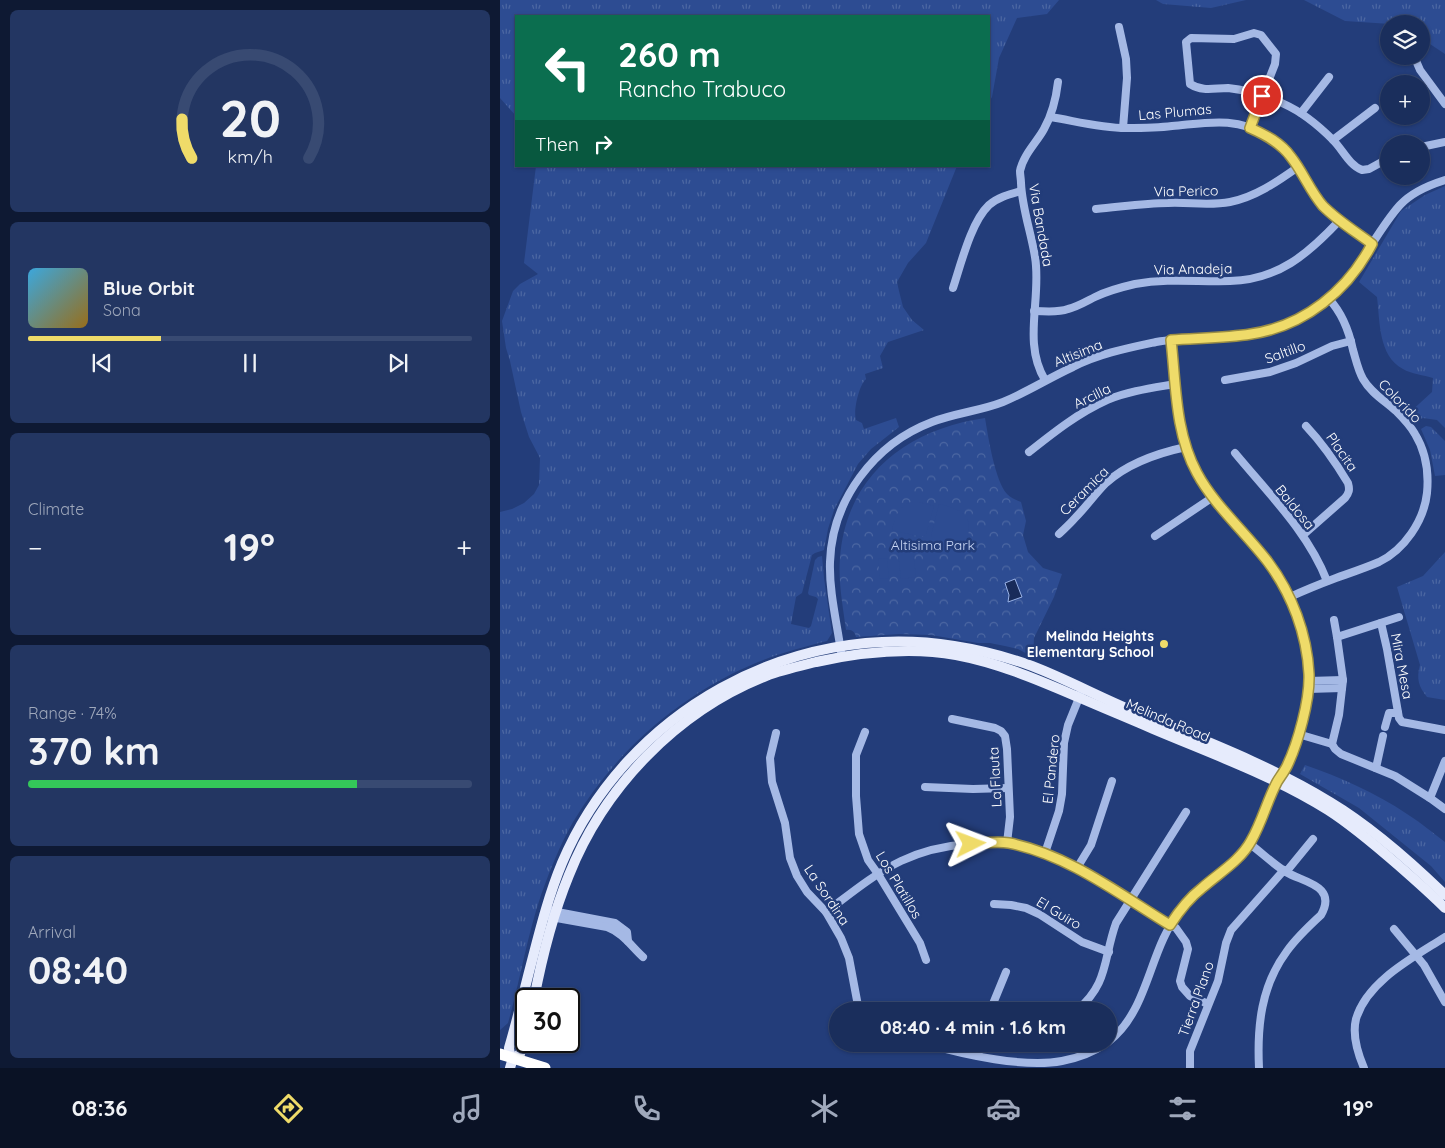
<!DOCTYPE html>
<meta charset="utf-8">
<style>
body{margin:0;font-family:Quicksand,sans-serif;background:#233662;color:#f1f3f6;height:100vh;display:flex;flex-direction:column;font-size:19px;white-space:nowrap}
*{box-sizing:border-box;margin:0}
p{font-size:16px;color:#9fa8bb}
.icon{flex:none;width:28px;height:28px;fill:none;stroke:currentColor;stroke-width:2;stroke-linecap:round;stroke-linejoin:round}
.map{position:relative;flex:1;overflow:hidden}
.sheet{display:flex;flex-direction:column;gap:10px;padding:10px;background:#0e1933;width:500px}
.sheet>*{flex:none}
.guide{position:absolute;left:15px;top:15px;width:475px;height:152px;border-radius:0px;box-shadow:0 1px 4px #0004,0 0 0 1px #384a72;background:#0b6e4f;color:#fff;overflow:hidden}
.fabs{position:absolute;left:880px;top:15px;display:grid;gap:10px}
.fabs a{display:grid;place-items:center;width:50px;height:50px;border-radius:50%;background:#1a2e5c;box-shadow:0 1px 4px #0004,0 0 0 1px #384a72;font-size:25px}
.speed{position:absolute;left:15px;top:988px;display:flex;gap:10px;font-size:25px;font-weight:700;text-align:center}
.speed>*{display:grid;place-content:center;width:65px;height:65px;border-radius:50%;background:#1a2e5c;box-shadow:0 1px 4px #0004,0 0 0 1px #384a72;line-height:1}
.speed .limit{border:2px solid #111;border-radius:8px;background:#fff;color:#111}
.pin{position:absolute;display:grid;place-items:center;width:42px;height:42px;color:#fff;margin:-21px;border:2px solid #fff;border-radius:50%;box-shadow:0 1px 5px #0007}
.me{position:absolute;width:55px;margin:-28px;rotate:87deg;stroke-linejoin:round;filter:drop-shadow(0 0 4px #0008)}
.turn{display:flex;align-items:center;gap:18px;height:105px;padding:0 20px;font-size:22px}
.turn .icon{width:65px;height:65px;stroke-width:2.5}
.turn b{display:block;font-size:35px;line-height:42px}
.then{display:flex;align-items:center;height:48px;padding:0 20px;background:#0003;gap:10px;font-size:19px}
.big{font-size:38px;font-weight:700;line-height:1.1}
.sheet .card{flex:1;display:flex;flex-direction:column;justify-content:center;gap:8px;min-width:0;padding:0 18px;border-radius:8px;background:#233662}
.sheet .dial{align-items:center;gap:0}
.dial svg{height:130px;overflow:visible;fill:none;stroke:#384a72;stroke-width:7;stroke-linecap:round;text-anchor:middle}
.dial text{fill:#f1f3f6;stroke:none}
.song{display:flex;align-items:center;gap:15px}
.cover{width:60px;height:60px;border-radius:8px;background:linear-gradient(135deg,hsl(200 70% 55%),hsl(40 70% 35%))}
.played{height:5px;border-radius:2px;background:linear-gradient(90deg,#efdb69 30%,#384a72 30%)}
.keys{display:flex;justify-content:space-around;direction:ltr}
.heat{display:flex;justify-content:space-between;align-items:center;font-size:28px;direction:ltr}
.charge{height:8px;border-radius:4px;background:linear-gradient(90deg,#34c759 74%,#384a72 0)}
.trip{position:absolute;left:329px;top:1002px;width:288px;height:50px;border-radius:25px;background:#1a2e5c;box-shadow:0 1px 4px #0004,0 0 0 1px #384a72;font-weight:700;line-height:50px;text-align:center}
.menu{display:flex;height:80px;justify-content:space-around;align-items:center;background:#0a1225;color:#9fa8bb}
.menu .icon{width:35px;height:35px}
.menu .active{color:#efdb69}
.menu b{font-size:22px;color:#f1f3f6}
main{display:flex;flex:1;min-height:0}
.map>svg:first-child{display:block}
.grass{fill:url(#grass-tufts)}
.forest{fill:url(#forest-crowns)}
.pitch{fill:#2d4c92}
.water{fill:#182b5a;stroke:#99b2e6}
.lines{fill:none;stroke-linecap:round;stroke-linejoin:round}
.minor{stroke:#a5b9e5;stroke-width:8}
.major{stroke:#e6ebfc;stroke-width:10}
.highway{stroke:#fff;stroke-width:11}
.route-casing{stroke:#9b8e44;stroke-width:12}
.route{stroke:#efdb69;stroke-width:9}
.poi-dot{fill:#efdb69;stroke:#233d7a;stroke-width:2}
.labels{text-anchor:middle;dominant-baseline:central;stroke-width:5;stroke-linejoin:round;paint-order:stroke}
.street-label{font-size:14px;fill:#fff;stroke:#233d7a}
.park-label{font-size:14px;fill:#c8d6f4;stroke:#233d7a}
.poi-label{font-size:14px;font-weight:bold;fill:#fff;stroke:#233d7a;text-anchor:end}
</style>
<main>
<section class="sheet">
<div class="card dial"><svg viewBox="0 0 100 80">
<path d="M14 69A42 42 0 1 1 86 69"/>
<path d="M14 69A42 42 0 0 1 8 45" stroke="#efdb69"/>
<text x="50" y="56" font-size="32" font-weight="700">20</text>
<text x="50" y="72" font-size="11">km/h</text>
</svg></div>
<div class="card">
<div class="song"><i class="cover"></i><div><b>Blue Orbit</b><p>Sona</p></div></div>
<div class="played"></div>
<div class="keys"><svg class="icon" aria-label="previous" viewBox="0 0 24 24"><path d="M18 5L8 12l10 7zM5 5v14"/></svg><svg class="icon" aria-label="pause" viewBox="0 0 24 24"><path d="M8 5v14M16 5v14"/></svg><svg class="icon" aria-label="next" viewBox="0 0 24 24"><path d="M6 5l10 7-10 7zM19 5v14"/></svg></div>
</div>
<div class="card"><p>Climate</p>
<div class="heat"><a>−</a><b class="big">19°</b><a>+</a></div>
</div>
<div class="card"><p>Range · 74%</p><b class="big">370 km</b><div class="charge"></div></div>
<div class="card"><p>Arrival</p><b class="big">08:40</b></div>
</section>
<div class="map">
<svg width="945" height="1068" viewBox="0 0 945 1068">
<defs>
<pattern id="grass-tufts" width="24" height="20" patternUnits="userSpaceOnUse" patternTransform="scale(1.25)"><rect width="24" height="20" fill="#2d4c92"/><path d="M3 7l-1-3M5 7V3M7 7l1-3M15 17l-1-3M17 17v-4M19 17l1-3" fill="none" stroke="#4c67a2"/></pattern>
<pattern id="forest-crowns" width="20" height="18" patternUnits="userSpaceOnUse" patternTransform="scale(1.25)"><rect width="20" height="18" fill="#2d4c92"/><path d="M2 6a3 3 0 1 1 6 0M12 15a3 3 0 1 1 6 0" fill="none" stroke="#4c67a2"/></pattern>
</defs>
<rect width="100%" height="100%" fill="#233d7a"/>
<g class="grass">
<polygon points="0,0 559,0 547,14 517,18 499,58 492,97 489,102 489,16 16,16 16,116 0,98"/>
<polygon points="656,0 746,0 711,8 663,4"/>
<polygon points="804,0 945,0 945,54 921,38 921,24 891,24 845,21"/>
<path d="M36 166H457L426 243 408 263 397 282 399 291 403 307 412 320 424 330 388 342 380 356 383 368 365 374 366 379C359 385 353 411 356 420L362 423 364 429 396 418 399 427 371 449 358 464 334 510 328 529 324 550 315 553 312 555 302 593 296 597 291 624 309 628 311 626 318 599 316 597 309 595 308 593 315 560 318 557 322 556 324 578 332 633 327 641C304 647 280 653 258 662 181 694 116 750 73 822 60 845 50 870 41 895 27 936 20 981 8 1023L0 1030V512L12 509 24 503 34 494 39 485 40 458 29 437 21 412 10 361 6 348 2 321 13 291 20 284 38 274 24 263Z"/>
<path d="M945 186V428L937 420 923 418 915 421 908 414 932 392 933 378C924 375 911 374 903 369 878 356 880 320 877 297L859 282 901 211 925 195Z"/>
<polygon points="926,426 931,427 945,441 945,475 935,476 930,450 921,429"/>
<path d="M945 552V700L927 697C919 687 916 679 920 665L897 587 923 576Z"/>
<path d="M805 765C840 777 876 793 907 814 920 822 933 833 945 842V882L931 866 859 808 800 774Z"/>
</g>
<path class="forest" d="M485 418C488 436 495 481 507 494 511 498 516 500 521 502L526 521 523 535 528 552 543 568 562 574 554 597 534 638 533 657 518 649 505 646 490 643H478L431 635 399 634 356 637C355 632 352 629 346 630 343 607 338 581 340 558 346 476 407 429 485 418Z"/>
<g class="pitch">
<path d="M411 502H419L434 506 426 534 421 537 392 530C395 517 398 507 411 502Z"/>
<path d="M439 504C470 511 474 521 464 550L434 541 431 536Z"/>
<polygon points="413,551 416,577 401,579 398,553"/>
<polygon points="387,558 389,578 380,579 378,559"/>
</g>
<polygon class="water" points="515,579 522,597 508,602 509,595 505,583"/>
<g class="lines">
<g class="minor">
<polyline points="619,27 626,59 627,78 623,128"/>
<polyline points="914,56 920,70 945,104"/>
<polyline points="801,113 829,77"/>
<path d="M551 117C575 121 601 128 626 128 641 128 657 128 672 126 707 123 735 116 768 136 795 153 802 181 822 204 836 220 855 231 872 244"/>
<path d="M750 128 775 64 776 54 761 35 754 33 734 39 691 38 686 42 690 84C703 92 714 88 728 88 746 90 767 96 784 104 802 112 819 126 833 140 843 150 849 165 862 170L869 169 889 158"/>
<polyline points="833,140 875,108"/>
<polyline points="921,147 945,142"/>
<path d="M596 209C620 207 644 203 668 203 689 202 709 206 730 202 755 197 777 182 798 167"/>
<path d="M453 288C461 264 471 222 489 205 498 197 510 194 521 191"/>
<path d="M534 311C545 311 557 313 568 309 577 307 587 301 595 297 607 291 622 287 635 284 669 278 697 282 730 281 778 280 808 254 839 221"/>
<path d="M545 380C522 342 542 298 535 257 531 232 522 208 521 183 521 179 520 175 520 171 523 155 537 142 544 129 553 113 556 99 558 82"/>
<polyline points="725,380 770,372 796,363 832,346 851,341"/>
<path d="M529 452C553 433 578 413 607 400 629 391 652 388 675 384"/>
<path d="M735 453C768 493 808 532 827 581"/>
<path d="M559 534C564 529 570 524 575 518 586 507 595 494 606 483 628 463 658 453 686 447"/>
<path d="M803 535 845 498C849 493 850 490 848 483 836 463 823 444 806 426"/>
<polyline points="655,536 713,497"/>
<path d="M790 597C805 590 820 584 836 578 850 573 865 568 879 562 904 550 924 521 927 493 929 472 926 452 915 434 910 425 903 418 896 411 885 401 871 393 863 379 858 370 856 360 853 350 849 331 843 314 829 299"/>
<polyline points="834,620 837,637 843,680 839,715 832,744 835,749 841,754 895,776 930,798 945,809"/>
<polyline points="881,623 887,649 899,718 902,722 945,730"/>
<polyline points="837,637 899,617"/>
<path d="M341 652C337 623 329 592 330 562 332 500 374 444 432 422 455 413 480 411 503 402 527 392 549 378 573 367 598 354 628 348 656 342 700 334 747 341 789 323 814 313 837 295 854 274 861 265 866 254 872 244 879 233 891 215 900 205 911 193 929 185 945 180"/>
<polyline points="808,681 843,680"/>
<polyline points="808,689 842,688"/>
<polyline points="452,719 495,728 501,731 505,736 507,749 510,817 507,843"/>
<polyline points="885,727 889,713 898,713"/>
<polyline points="365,732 356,755 356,796 359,834 368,860 378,874 420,943 426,960"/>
<polyline points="276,733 270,758 272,782 285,823 290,858 297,876 307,892 326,912 341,938 349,958 359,1011"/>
<polyline points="798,734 832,744"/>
<polyline points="876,768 883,736"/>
<polyline points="425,787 473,789 508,788"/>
<polyline points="930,798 945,761"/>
<path d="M750 844C762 853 773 864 786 872 802 882 838 885 821 915 809 926 797 937 787 951 761 986 757 1026 759 1068"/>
<polyline points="545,853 559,811 562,794 564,743 568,725 581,693"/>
<polyline points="577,868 591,845 612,781"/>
<polyline points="786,872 813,839"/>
<polyline points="494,904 511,905 526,908 539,914 582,942 609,952"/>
<polyline points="52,911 115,923 127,932 128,941"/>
<path d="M326 912C350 894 374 874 401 861 422 851 443 846 467 844 480 843 495 841 508 843 567 852 625 899 676 928L686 942 688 949 680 981 682 987 690 996 708 1004"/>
<path d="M51 917 107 927C123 933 131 946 143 957"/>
<polyline points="894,929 924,965 945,1002"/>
<polyline points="490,1011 506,972"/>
<path d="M576 1011C609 984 603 959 616 923L686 812"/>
<path d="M608 1042C650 1010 648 949 681 910 701 885 732 870 750 843 762 825 767 804 776 784 780 777 785 770 788 763 799 737 808 706 809 677 809 638 792 592 768 561 745 532 715 506 697 474 676 435 675 383 671 340"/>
<path d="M428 1044C464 1055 525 1068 562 1061 578 1058 592 1053 605 1044"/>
<polyline points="478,1056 480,1044"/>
<polyline points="690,1068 690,1051 718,981 726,943 731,930 784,870"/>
<path d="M864 1068C858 1054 852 1035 856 1019 867 981 914 957 945 937"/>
</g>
<g class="major">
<path d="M34 999C42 957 53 914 69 875 104 787 177 711 266 676 282 670 300 666 316 662 362 652 410 647 456 655 499 663 538 680 578 697 603 708 628 718 653 729 712 754 774 776 828 810 853 826 875 845 898 865 914 879 930 893 945 908"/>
<polyline points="13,1058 20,1054 26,1031"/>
<path d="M10 1068 13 1058 10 1055 9 1048C16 1024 22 1000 28 976 38 938 47 899 62 863 126 712 291 620 454 646 480 650 507 657 532 666 566 679 599 697 633 711 700 739 768 764 830 802 870 826 911 862 945 895"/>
</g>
<polyline class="highway" points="0,1054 45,1068"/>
</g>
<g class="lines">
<defs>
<path id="route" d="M471 844C483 843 497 841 509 843 569 855 619 894 670 925 679 911 689 898 702 888 719 873 740 861 751 841 762 822 767 801 777 782 780 777 784 772 787 766 798 743 810 700 809 674 807 634 792 594 768 562 746 533 714 505 697 473 675 433 676 384 671 340 697 338 726 338 751 334 805 326 848 290 872 244 856 232 838 221 823 206 810 191 803 172 791 157 781 143 766 135 750 128L762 96"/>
</defs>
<use href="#route" class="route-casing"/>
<use href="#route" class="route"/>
</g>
<circle class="poi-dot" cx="664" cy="644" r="5"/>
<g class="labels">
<g class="street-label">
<text transform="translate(675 112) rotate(-5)">Las Plumas</text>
<text transform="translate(686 191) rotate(-1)">Via Perico</text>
<text transform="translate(541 225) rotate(80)">Via Bandada</text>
<text transform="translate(693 269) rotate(-1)">Via Anadeja</text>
<text transform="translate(785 352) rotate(-20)">Saltillo</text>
<text transform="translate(578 353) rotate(-22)">Altisima</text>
<text transform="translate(592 396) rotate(-26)">Arcilla</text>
<text transform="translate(900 401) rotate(46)">Colorido</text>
<text transform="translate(842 452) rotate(55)">Placita</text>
<text transform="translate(584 491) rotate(-45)">Ceramica</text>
<text transform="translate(795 507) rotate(51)">Baldosa</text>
<text transform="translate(902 666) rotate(79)">Mira Mesa</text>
<text transform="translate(668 720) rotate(23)">Melinda Road</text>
<text transform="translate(551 769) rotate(-84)">El Pandero</text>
<text transform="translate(495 777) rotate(-93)">La Flauta</text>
<text transform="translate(399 885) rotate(59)">Los Platillos</text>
<text transform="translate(327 895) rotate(56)">La Sordina</text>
<text transform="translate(559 913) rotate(31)">El Guiro</text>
<text transform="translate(696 999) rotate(-70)">Tierra Plano</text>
</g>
<g class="park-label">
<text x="433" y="545">Altisima Park</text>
</g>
<g class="poi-label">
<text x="654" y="636">Melinda Heights<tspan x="654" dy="16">Elementary School</tspan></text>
</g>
</g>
</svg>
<div class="fabs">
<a><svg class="icon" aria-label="layers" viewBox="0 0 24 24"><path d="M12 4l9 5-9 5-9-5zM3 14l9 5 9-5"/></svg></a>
<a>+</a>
<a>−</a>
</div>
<div class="speed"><div class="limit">30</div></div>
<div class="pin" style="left:762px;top:96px;background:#d93025"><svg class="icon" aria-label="arrive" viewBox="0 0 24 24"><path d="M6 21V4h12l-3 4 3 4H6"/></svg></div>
<svg class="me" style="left:471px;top:844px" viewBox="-20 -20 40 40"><path d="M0-17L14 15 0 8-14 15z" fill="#efdb69" stroke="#fff" stroke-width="4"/></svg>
<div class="trip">08:40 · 4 min · 1.6 km</div>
<div class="guide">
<div class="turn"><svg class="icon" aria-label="left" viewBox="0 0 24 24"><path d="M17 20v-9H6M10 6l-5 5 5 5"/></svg><div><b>260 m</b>Rancho Trabuco</div></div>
<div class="then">Then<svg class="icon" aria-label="right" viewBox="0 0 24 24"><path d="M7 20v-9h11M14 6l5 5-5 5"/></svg></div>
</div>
</div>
</main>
<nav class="menu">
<b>08:36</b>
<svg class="icon active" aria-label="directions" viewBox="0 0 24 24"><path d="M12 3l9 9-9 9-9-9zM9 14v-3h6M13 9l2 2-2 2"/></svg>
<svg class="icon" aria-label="music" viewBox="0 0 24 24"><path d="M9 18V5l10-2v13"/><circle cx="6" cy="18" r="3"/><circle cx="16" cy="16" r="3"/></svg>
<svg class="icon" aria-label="phone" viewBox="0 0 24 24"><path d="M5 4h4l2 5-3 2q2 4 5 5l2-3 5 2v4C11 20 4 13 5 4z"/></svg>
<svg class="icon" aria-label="climate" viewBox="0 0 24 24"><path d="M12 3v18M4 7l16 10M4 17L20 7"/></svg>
<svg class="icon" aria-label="car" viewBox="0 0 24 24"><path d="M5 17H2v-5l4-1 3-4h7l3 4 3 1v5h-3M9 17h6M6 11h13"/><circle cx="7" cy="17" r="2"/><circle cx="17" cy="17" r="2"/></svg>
<svg class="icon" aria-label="filters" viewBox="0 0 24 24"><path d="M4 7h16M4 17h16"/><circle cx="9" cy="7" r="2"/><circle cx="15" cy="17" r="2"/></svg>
<b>19°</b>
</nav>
